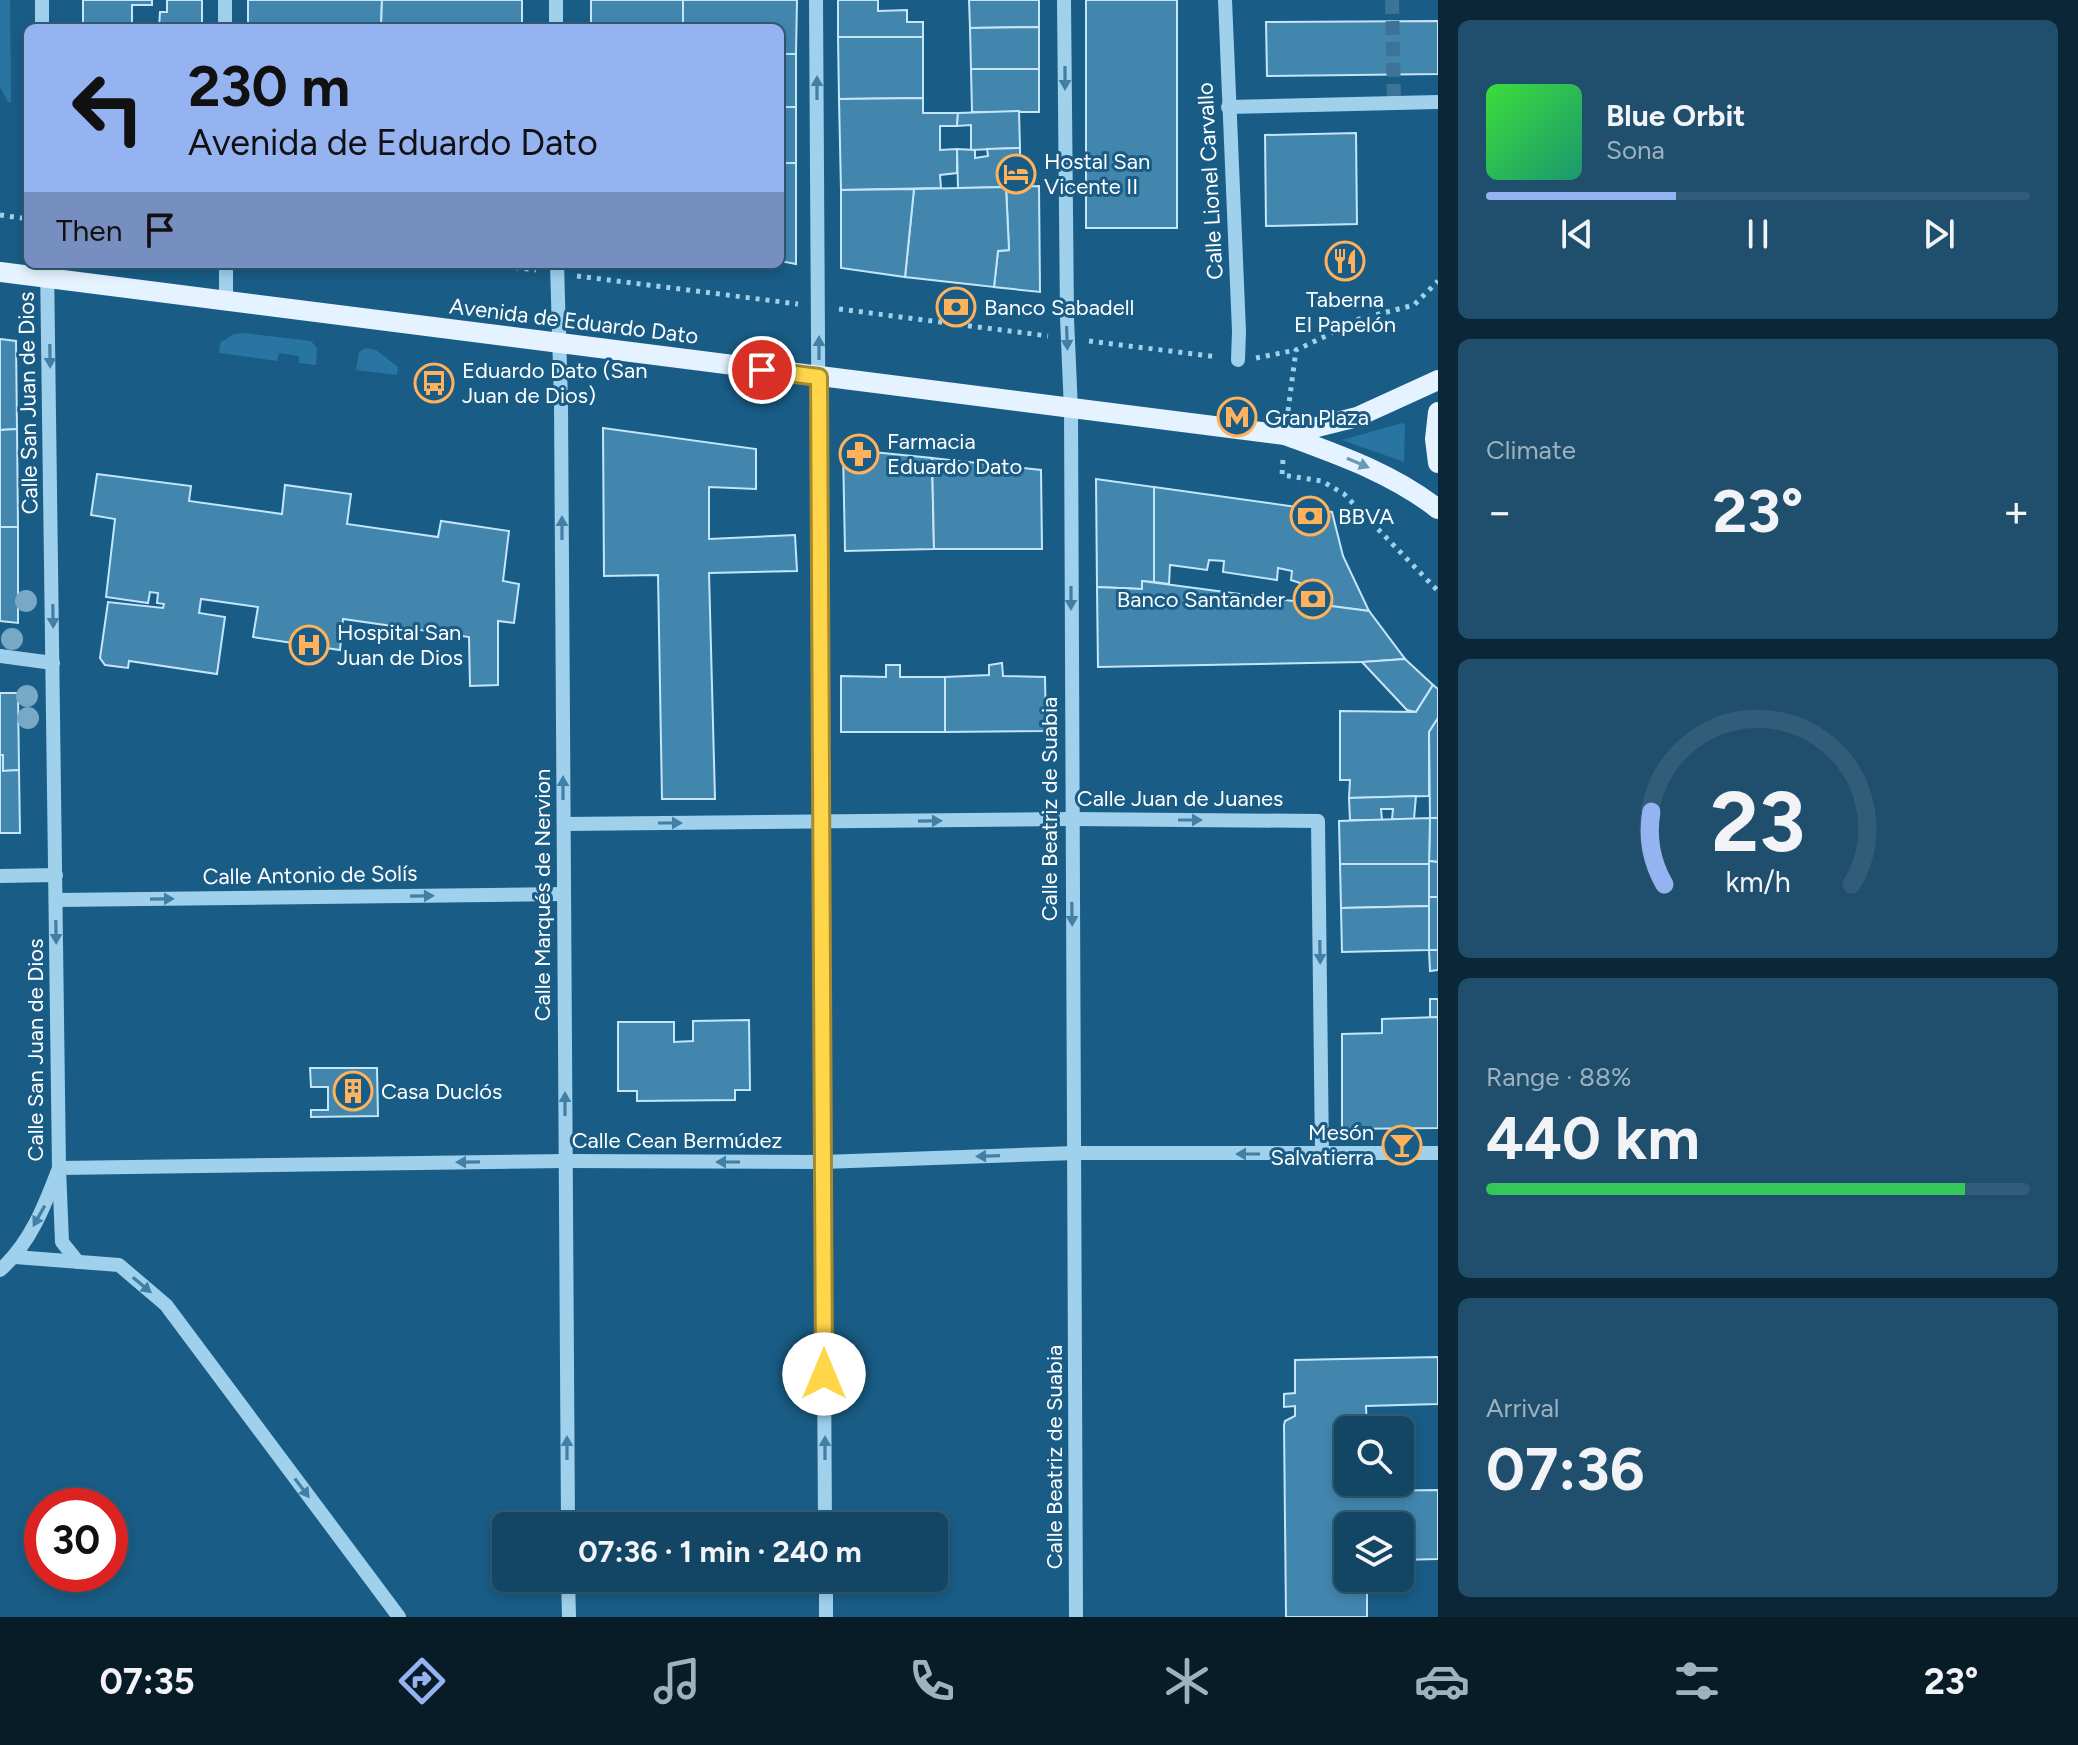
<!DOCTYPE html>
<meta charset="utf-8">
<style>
body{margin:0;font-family:Figtree,sans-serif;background:#204f6d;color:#f1f3f6;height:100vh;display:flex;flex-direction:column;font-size:30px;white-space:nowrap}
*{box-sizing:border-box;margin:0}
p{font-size:26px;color:#9db1bf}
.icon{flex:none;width:44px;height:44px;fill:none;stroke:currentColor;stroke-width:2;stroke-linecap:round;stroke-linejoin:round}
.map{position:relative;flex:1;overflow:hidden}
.details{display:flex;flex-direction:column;gap:20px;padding:20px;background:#0a2637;width:640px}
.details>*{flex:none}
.top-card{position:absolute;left:24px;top:24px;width:760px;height:244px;border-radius:12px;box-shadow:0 4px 12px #0003,0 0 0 2px #325d78;background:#95b2f1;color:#111;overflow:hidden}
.buttons{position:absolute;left:1334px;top:1416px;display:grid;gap:16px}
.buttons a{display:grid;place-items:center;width:80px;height:80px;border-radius:12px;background:#134564;box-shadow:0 4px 12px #0003,0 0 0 2px #325d78;font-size:40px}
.speed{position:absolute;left:24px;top:1488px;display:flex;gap:16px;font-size:40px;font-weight:700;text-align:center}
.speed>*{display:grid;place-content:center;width:104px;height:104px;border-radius:50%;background:#134564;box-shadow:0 4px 12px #0003,0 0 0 2px #325d78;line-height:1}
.speed .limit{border:12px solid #d22;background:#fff;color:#111}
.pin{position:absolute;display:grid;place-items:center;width:68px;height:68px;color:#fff;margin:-34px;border:4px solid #fff;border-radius:50%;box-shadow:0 2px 8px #0007}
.me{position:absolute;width:88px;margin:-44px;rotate:0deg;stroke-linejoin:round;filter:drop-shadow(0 0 6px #0008)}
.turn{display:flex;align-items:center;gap:28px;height:168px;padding:0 32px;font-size:36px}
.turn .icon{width:104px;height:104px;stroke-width:2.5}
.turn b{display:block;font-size:56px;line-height:68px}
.then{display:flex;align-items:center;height:76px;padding:0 32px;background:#0003;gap:16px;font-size:30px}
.big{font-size:60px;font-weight:700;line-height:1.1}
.details .tile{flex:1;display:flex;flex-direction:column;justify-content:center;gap:12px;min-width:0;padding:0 28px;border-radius:12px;background:#204f6d}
.details .dial{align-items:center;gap:0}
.dial svg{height:208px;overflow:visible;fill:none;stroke:#325d78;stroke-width:7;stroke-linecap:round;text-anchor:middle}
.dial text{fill:#f1f3f6;stroke:none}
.song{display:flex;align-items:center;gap:24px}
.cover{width:96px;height:96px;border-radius:12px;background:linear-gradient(135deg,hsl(120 70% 55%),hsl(160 70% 35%))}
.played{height:8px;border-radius:4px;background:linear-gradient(90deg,#95b2f1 35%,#325d78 35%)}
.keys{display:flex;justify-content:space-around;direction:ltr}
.heat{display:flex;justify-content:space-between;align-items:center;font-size:44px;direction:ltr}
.charge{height:12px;border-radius:6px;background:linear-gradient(90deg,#34c759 88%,#325d78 0)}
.trip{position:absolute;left:492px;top:1512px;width:456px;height:80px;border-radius:12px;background:#134564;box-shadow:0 4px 12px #0003,0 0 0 2px #325d78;font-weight:700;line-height:80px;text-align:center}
.menu{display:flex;height:128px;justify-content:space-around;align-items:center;background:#081c28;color:#9db1bf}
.menu .icon{width:56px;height:56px}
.menu .selected{color:#95b2f1}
.menu b{font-size:36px;color:#f1f3f6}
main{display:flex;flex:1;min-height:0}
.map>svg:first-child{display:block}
.green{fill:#2875a2}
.building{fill:#4286ae;stroke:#c4e6f9;stroke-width:2}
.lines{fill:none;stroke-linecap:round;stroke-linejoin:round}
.minor-tunnel{stroke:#3c7497;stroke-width:14;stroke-dasharray:14 7;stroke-linecap:butt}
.path{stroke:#9fd0ec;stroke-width:5;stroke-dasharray:4 6;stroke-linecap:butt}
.minor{stroke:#9fd0ec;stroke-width:14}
.major{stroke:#e4f3ff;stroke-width:20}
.tree{fill:#77a8c5}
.oneway{fill:#417fa4}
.oneway2{fill:#6a98b6}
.route-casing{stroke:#a68a30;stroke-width:20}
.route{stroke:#ffd54a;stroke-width:14}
.labels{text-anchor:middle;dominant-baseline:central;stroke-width:6;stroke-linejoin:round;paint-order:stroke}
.poi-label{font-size:22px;fill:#fff;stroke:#195c85;text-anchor:start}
.street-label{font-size:22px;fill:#fff;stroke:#195c85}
</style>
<main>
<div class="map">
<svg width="1438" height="1617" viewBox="0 0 1438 1617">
<rect width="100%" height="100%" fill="#195c85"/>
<g class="green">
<polygon points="0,0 10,0 11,102 8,102 0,87"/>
<polygon points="243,333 311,341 317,348 316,365 299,363 299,356 279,353 277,361 219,353 220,343 234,334"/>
<polygon points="366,348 376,350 398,367 397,375 356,370 359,352"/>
<polygon points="1402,423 1405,425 1404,462 1342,440"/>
</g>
<g class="building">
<polygon points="83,0 152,0 152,5 132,5 132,28 83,28"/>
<polygon points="167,0 202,0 202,28 159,28 160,12 167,12"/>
<polygon points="248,0 382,0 381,28 248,28"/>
<polygon points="382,0 522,0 522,28 381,28"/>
<rect x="591" y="0" width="92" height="28"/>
<polygon points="683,0 797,0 796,54 780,54 780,28 683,28"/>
<polygon points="838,0 878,0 878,11 907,10 907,22 923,22 923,37 838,37"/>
<polygon points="969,0 1039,0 1039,27 970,28"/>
<rect x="1086" y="0" width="91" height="228"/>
<polygon points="1438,21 1438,74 1267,76 1266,22"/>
<polygon points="1039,27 1039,69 971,69 970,28"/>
<polygon points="838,37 923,37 923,98 839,99"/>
<rect x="780" y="54" width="16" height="53"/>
<polygon points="971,69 1039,69 1039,112 972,112"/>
<polygon points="923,98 923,113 958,113 957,126 940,126 940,150 957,149 957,173 940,175 941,188 841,190 839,99"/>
<rect x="780" y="107" width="16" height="56"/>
<polygon points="1019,111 1020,148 971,150 971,125 957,126 958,113"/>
<polygon points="1356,133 1357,224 1266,226 1265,135"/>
<polygon points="1020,148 1020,187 958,188 957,149 975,150 975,158 988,156 987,149"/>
<polygon points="780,163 796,163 796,264 780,261"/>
<polygon points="1039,186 1040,292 994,287 998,251 1009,250 1006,187"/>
<polygon points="1006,187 1009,250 998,251 994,287 905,277 914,189"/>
<polygon points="914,189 905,277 841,268 841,190"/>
<polygon points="0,339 16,341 17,429 0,430"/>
<polygon points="603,428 756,449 756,489 709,487 709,539 795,535 797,571 709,573 715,799 662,799 658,575 604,576"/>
<polygon points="17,429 18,527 0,527 0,430"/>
<polygon points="843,449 932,458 934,549 845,551"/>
<polygon points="932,458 1041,470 1042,549 934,549"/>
<polygon points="97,474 191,486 189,501 282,514 285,485 351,494 347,524 438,537 441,521 509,531 503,581 519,584 514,623 498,621 498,685 470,686 469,637 343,619 340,650 253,637 258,607 201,599 199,613 225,617 217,674 129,661 128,668 105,665 100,658 108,602 163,608 164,604 157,603 158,593 150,592 148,603 106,597 115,519 91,515"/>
<polygon points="1096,479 1154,487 1154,582 1142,581 1142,589 1097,587"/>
<polygon points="1154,487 1332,512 1343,556 1369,611 1298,602 1300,583 1291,580 1292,571 1278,568 1277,580 1223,572 1224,561 1209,560 1207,570 1170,565 1169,584 1154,582"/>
<polygon points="0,527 18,527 18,623 0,621"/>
<polygon points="1142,581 1369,611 1405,659 1362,662 1098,667 1097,587 1142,589"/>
<polygon points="1405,659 1433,685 1416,712 1407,710 1362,662"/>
<polygon points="1002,663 1003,676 1045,677 1046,731 945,732 945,677 989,675 989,665"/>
<polygon points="886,665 900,665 900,677 945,677 945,732 841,732 841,676 886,677"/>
<polygon points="1433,685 1438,689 1438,718 1429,732 1429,796 1349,798 1350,780 1340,780 1340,711 1416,712"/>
<polygon points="0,693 18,693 19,770 3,771 3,755 0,755"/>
<polygon points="1438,718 1438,818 1430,818 1429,732"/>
<polygon points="0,755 3,755 3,771 19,770 20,833 0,833"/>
<polygon points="1416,796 1414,819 1392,819 1393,809 1381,809 1382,820 1350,820 1349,798"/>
<polygon points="1430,818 1438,818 1438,862 1429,861"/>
<polygon points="1430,818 1429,864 1340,864 1339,821"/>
<polygon points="1429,861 1438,862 1438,897 1429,897"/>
<polygon points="1340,864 1429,864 1429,906 1341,908"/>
<rect x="1429" y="897" width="9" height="53"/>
<polygon points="1429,906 1429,950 1342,952 1341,908"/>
<polygon points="1429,950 1438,950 1438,970 1430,971"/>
<polygon points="1430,999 1438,999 1438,1017 1430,1018"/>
<polygon points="1438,1017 1438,1128 1342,1129 1342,1034 1382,1033 1382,1019"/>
<polygon points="749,1020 750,1090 735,1090 735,1100 637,1101 637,1091 618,1091 618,1022 674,1022 674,1042 693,1041 693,1021"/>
<polygon points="310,1068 377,1068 378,1116 311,1117 311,1110 328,1110 328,1087 311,1087"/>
<polygon points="1438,1357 1438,1404 1366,1406 1367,1430 1348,1430 1348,1482 1368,1482 1368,1491 1438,1490 1438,1559 1400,1560 1400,1526 1348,1526 1348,1578 1367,1578 1367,1617 1286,1617 1284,1425 1285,1421 1295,1416 1295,1406 1284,1407 1284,1394 1295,1393 1295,1360"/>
</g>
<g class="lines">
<polyline class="minor-tunnel" points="1392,0 1394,103"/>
<g class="path">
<polyline points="0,215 28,219"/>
<polyline points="485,264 536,270"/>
<polyline points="577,276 798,304"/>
<polyline points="839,309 1048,336"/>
<polyline points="1089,341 1218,357"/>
<polyline points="1256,358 1296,350"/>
<polyline points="1288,411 1296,350 1330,334 1348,322 1414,305 1438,281"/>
<polyline points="1283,460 1282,475 1322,481 1344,494 1438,591"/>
</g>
<g class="minor">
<polyline points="42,0 42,28"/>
<polyline points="225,0 225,28"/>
<polyline points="556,0 556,28"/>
<polyline points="816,0 825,1526"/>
<polyline points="1064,0 1067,318 1071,410 1076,1617"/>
<polyline points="1225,0 1239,331 1238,360"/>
<polyline points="1228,107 1438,102"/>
<polyline points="226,264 226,301"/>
<polyline points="557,264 561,403 568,1526"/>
<polyline points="0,656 53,663"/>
<polyline points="564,824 1071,819 1318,821 1322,1155"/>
<polyline points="0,876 56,875"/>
<polyline points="56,900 564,894"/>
<polyline points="15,1257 119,1265 166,1305 399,1617"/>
<polyline points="78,1262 62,1242 59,1168 565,1161 823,1162 1075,1153 1438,1153"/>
<path d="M0 1270C30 1244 45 1205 59 1168L47 264"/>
<polyline points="568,1578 569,1617"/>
<polyline points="826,1578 826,1617"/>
</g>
<g class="major">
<path d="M0 272 1285 435C1339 455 1392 473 1438 509"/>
<polyline points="1438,412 1435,439 1438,463"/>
<polyline points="1285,435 1357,417 1438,380"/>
</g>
</g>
<g class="tree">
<circle cx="26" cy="601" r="11"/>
<circle cx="12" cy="639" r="11"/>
<circle cx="27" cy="696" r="11"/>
<circle cx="28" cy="718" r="11"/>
</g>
<defs><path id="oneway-solid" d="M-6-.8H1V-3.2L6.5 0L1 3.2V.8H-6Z" transform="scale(2)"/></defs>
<g class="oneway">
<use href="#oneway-solid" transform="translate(1065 78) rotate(90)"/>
<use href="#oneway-solid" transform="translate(817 88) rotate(-90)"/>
<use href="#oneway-solid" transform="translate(1067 338) rotate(88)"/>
<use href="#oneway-solid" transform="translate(819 348) rotate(-90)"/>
<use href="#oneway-solid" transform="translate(50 356) rotate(89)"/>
<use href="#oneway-solid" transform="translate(562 528) rotate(-90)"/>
<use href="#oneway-solid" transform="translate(1071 598) rotate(90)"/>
<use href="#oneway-solid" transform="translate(53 616) rotate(89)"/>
<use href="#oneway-solid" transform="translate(563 788) rotate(-90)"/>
<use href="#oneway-solid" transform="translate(1190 820)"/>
<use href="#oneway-solid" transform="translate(930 821) rotate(-1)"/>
<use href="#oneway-solid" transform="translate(670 823)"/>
<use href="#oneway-solid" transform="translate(422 896) rotate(-1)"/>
<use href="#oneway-solid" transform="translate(162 899) rotate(-1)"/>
<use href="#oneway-solid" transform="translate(1072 914) rotate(89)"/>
<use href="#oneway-solid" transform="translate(56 932) rotate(89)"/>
<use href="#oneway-solid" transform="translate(1320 952) rotate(89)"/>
<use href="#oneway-solid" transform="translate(565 1104) rotate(-90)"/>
<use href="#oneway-solid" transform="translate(1248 1154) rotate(-180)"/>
<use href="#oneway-solid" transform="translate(988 1156) rotate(178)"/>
<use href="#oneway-solid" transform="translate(468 1162) rotate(179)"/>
<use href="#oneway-solid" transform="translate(728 1162) rotate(-180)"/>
<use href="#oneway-solid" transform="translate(39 1216) rotate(119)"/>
<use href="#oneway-solid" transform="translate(142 1285) rotate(40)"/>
<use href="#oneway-solid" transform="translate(567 1448) rotate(-90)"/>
<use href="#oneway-solid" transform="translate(825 1448) rotate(-90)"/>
<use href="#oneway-solid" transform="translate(302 1488) rotate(53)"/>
</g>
<use class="oneway2" href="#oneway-solid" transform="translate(1358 463) rotate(23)"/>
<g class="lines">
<defs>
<polyline id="route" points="762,370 819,377 824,1374"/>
</defs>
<use href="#route" class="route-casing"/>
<use href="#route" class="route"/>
</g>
<defs>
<symbol id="hotel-ring" viewBox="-11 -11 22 22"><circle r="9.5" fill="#195c85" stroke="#ffb25b" stroke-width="1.5"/><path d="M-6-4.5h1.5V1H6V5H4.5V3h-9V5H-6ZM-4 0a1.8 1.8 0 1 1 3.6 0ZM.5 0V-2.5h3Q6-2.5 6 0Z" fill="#ffb25b"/></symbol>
<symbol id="restaurant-ring" viewBox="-11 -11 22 22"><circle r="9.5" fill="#195c85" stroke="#ffb25b" stroke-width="1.5"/><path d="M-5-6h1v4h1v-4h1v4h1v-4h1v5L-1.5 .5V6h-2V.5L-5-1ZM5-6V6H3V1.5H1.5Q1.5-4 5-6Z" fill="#ffb25b"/></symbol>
<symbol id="bank-ring" viewBox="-11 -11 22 22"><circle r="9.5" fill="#195c85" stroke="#ffb25b" stroke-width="1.5"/><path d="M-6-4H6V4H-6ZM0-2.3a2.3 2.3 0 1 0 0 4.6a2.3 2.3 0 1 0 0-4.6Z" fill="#ffb25b"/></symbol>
<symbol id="bus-ring" viewBox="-11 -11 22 22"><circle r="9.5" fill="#195c85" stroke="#ffb25b" stroke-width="1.5"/><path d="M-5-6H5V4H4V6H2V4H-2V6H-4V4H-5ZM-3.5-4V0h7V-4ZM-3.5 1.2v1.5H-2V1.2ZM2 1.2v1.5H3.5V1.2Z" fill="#ffb25b"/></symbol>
<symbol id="metro-ring" viewBox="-11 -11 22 22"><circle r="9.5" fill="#195c85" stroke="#ffb25b" stroke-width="1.5"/><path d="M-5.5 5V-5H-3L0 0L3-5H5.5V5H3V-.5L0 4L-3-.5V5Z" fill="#ffb25b"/></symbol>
<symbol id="pharmacy-ring" viewBox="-11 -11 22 22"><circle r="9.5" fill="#195c85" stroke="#ffb25b" stroke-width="1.5"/><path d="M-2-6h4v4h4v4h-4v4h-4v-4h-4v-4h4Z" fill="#ffb25b"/></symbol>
<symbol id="hospital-ring" viewBox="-11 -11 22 22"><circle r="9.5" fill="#195c85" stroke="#ffb25b" stroke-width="1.5"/><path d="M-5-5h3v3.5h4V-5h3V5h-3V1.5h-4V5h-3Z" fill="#ffb25b"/></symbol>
<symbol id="building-ring" viewBox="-11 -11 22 22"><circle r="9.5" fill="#195c85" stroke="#ffb25b" stroke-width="1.5"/><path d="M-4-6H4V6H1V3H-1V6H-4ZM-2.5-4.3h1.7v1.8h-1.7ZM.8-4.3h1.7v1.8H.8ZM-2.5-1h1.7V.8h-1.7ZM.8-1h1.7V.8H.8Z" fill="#ffb25b"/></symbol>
<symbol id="bar-ring" viewBox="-11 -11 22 22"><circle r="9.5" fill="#195c85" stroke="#ffb25b" stroke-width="1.5"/><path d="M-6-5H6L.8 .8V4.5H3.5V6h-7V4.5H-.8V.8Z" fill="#ffb25b"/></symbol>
</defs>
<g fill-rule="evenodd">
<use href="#hotel-ring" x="994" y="152" width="44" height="44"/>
<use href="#restaurant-ring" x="1323" y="239" width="44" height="44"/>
<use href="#bank-ring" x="934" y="285" width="44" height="44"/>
<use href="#bus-ring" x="412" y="361" width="44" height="44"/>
<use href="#metro-ring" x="1215" y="395" width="44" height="44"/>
<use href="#pharmacy-ring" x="837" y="432" width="44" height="44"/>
<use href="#bank-ring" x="1288" y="494" width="44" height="44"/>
<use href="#bank-ring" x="1291" y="577" width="44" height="44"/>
<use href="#hospital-ring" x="287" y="623" width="44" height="44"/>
<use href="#building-ring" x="331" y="1069" width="44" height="44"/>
<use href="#bar-ring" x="1380" y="1123" width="44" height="44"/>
</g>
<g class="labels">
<g class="poi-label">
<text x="1044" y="161">Hostal San<tspan x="1044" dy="25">Vicente II</tspan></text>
<text x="1345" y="299" text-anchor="middle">Taberna<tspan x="1345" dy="25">El Papelón</tspan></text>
<text x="984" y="307">Banco Sabadell</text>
<text x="462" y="370">Eduardo Dato (San<tspan x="462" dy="25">Juan de Dios)</tspan></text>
<text x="1265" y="417">Gran Plaza</text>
<text x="887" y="441">Farmacia<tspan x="887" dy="25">Eduardo Dato</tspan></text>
<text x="1338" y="516">BBVA</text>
<text x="1285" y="599" text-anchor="end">Banco Santander</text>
<text x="337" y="632">Hospital San<tspan x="337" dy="25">Juan de Dios</tspan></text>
<text x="381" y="1091">Casa Duclós</text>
<text x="1374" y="1132" text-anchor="end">Mesón<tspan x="1374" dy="25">Salvatierra</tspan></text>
</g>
<g class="street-label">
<text transform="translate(1210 181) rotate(-93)">Calle Lionel Carvallo</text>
<text transform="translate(574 321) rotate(7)">Avenida de Eduardo Dato</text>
<text transform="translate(28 403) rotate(-91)">Calle San Juan de Dios</text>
<text x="1180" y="798">Calle Juan de Juanes</text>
<text transform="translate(1049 809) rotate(-90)">Calle Beatriz de Suabia</text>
<text transform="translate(310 875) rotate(-1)">Calle Antonio de Solís</text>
<text transform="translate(542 895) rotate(-90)">Calle Marqués de Nervion</text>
<text transform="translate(35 1050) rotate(-90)">Calle San Juan de Dios</text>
<text x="677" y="1140">Calle Cean Bermúdez</text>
<text transform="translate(1054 1457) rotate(-90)">Calle Beatriz de Suabia</text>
</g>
</g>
</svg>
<div class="buttons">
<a><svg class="icon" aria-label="search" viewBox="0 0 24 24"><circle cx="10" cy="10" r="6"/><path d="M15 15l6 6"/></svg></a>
<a><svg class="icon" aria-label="layers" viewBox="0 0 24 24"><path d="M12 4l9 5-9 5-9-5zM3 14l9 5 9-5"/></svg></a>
</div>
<div class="speed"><div class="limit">30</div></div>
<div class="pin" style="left:762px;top:370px;background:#d93025"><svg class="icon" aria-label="arrive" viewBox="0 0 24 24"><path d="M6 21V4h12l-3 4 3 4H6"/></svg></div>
<svg class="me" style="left:824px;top:1374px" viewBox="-20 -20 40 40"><circle r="19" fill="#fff"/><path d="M0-13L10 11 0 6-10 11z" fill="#ffd54a"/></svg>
<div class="trip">07:36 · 1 min · 240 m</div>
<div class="top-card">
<div class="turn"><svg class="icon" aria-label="left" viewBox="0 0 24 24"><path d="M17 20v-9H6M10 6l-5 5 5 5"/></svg><div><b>230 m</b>Avenida de Eduardo Dato</div></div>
<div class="then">Then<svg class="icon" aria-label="arrive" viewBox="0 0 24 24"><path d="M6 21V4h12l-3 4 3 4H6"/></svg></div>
</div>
</div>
<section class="details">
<div class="tile">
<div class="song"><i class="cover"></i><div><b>Blue Orbit</b><p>Sona</p></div></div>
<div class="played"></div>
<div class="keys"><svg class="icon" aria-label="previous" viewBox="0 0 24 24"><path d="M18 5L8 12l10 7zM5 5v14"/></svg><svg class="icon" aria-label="pause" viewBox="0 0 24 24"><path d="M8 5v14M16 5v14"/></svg><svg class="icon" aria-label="next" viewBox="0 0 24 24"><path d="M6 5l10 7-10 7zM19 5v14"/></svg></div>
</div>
<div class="tile"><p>Climate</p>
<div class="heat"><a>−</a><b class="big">23°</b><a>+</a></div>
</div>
<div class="tile dial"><svg viewBox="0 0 100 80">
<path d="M14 69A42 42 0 1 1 86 69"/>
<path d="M14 69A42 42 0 0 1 9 41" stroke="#95b2f1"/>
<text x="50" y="56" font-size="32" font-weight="700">23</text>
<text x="50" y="72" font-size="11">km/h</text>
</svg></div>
<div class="tile"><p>Range · 88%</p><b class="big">440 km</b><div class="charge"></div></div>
<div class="tile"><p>Arrival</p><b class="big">07:36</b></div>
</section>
</main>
<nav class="menu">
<b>07:35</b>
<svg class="icon selected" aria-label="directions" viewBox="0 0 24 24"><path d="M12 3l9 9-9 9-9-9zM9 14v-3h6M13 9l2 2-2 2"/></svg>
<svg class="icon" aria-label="music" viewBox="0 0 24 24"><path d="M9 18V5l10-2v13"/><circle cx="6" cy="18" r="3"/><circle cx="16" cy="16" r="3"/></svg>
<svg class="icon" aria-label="phone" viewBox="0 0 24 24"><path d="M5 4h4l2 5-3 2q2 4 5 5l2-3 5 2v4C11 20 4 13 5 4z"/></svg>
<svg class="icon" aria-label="climate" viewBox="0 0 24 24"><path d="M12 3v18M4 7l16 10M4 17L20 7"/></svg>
<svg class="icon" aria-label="car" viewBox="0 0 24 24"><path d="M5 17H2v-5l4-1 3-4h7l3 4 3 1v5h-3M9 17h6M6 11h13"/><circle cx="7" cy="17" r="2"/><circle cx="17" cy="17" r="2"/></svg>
<svg class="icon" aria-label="filters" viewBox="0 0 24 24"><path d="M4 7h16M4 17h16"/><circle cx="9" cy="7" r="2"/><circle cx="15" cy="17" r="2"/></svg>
<b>23°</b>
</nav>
